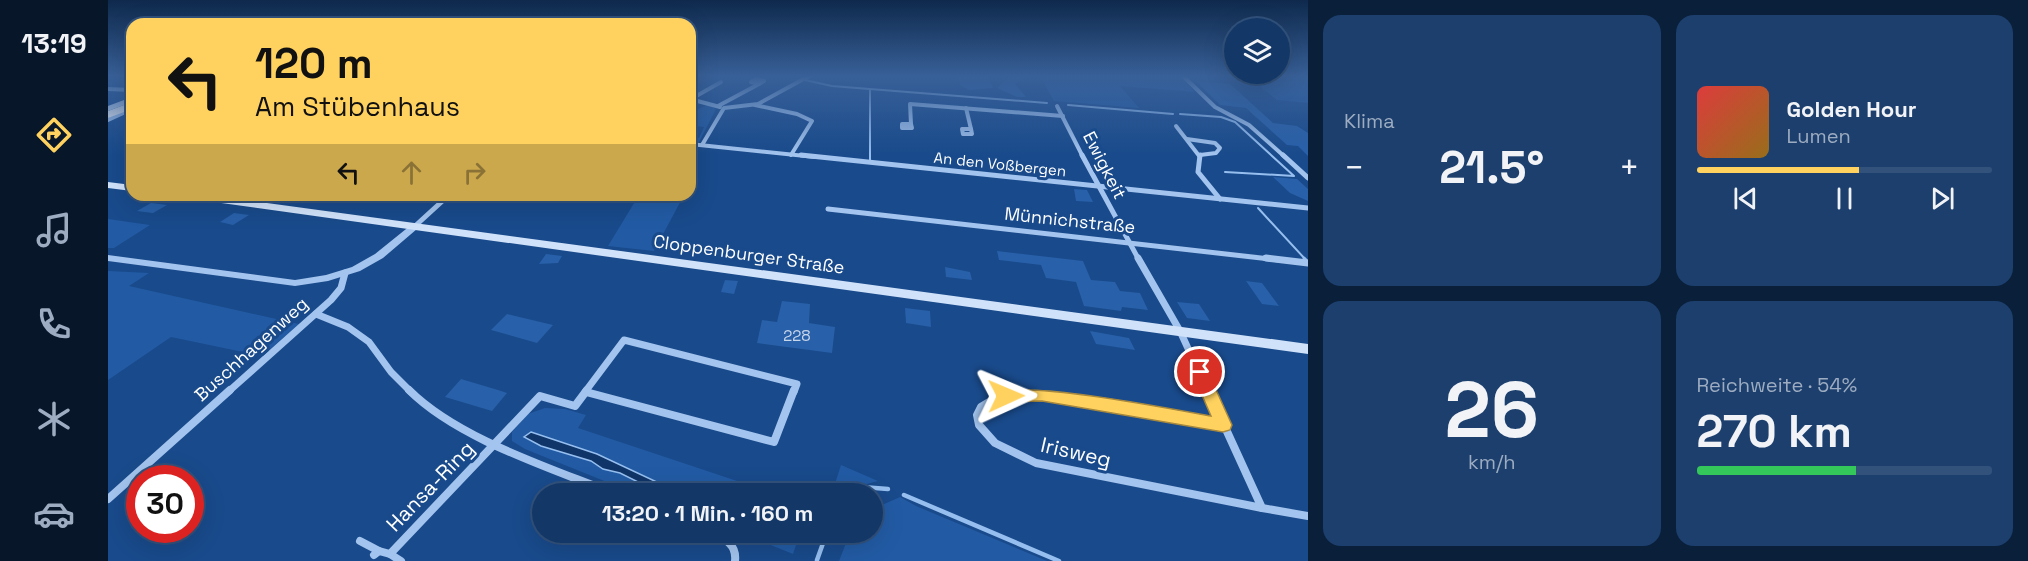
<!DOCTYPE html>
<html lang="de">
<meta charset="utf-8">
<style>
body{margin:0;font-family:"Space Grotesk",sans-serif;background:#1c3f6e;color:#f1f3f6;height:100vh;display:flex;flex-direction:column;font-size:22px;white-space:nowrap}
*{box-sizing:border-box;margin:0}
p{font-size:20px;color:#9dacc0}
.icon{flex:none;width:33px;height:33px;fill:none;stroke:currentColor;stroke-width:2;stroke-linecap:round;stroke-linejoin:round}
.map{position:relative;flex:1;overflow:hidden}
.details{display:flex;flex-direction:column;gap:15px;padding:15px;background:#0a1f39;width:720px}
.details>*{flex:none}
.hud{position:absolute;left:18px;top:18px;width:570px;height:183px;border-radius:18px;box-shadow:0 6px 24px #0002,0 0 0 2px #32527c;background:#ffd25f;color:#111;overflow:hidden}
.buttons{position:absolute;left:1116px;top:18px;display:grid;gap:12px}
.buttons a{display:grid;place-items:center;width:66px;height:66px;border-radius:50%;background:#133868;box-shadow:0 6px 24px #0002,0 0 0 2px #32527c;font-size:30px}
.speed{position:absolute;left:18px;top:465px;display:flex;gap:12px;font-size:30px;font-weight:700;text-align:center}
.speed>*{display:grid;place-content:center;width:78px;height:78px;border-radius:50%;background:#133868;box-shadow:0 6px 24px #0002,0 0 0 2px #32527c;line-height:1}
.speed .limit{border:9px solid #d22;background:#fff;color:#111}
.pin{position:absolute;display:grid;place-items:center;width:51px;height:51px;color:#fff;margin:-26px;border:3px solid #fff;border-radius:50%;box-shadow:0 2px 6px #0007}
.me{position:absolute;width:66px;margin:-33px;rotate:89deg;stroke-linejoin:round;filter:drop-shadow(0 0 4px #0008)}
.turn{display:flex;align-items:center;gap:21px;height:126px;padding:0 30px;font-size:27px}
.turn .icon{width:78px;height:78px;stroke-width:2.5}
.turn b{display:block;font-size:42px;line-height:51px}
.lanes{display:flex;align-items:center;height:57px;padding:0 30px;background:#0003;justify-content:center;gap:30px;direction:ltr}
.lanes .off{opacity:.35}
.big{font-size:45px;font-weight:700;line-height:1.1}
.details .tile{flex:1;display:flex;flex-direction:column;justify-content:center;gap:9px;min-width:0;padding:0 21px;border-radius:18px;background:#1c3f6e}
.details .dial{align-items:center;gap:0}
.dial b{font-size:78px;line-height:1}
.song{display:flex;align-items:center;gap:18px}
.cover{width:72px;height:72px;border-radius:9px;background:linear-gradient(135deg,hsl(0 70% 55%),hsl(40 70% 35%))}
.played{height:6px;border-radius:3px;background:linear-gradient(90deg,#ffd25f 55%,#32527c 55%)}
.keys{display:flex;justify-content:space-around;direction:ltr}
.heat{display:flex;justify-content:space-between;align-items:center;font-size:33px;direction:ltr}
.charge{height:9px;border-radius:4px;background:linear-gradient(90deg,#34c759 54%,#32527c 0)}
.details .tiles{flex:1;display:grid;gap:15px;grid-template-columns:repeat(2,1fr)}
.trip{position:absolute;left:424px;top:483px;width:351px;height:60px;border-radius:30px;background:#133868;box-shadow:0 6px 24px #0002,0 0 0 2px #32527c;font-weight:700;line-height:60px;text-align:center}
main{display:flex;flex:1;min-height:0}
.tabs{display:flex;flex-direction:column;width:108px;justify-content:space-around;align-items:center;background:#08162a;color:#9dacc0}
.tabs .icon{width:42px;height:42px}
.tabs .on{color:#ffd25f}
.tabs b{font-size:27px;color:#f1f3f6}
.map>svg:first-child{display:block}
.green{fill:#225ba4}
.water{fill:#103568;stroke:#96bff0;stroke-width:1.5}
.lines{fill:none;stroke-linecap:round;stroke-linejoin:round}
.stream-far2{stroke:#96bff0;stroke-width:2}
.stream-far1{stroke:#96bff0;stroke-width:3}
.stream{stroke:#96bff0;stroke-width:4.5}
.building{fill:#2860a9}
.minor-far3{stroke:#a3c4ee;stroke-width:4}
.minor-far2{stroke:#a3c4ee;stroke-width:5}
.minor-far1{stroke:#a3c4ee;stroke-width:7}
.minor{stroke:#a3c4ee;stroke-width:8}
.tertiary{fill:#a3c4ee;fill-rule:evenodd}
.secondary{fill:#d0e2fa;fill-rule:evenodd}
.motorway{fill:#fff;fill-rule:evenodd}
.route{fill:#ffd25f;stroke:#a6883e;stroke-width:1.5}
.labels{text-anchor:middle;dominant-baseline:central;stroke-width:6;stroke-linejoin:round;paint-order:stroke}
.far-street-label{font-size:15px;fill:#fff;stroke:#194a8b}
.number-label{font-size:15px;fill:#c9d7ea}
.street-label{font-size:18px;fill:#fff;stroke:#194a8b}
.near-street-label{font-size:21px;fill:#fff;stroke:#194a8b}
</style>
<main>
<nav class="tabs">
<b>13:19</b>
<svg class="icon on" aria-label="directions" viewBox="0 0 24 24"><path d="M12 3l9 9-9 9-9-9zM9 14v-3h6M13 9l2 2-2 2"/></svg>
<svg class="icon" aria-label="music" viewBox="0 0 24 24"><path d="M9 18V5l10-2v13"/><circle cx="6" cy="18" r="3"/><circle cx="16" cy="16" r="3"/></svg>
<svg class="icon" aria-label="phone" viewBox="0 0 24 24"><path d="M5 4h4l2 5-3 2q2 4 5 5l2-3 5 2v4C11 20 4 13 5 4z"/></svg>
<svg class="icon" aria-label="climate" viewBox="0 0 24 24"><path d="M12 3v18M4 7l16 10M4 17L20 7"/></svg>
<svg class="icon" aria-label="car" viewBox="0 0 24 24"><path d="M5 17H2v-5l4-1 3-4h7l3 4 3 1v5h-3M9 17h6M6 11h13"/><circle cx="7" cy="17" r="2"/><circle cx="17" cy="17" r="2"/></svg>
</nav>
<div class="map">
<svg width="1200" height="561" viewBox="0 0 1200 561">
<rect width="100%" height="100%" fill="#194a8b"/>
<g class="green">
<polygon points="932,76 1072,76 1087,92 1012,86 1031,108 946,101"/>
<polygon points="1139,76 1200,76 1200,103 1169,100"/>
<polygon points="599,105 608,109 591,142 582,142 582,138 591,138 596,127 588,126 582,136 582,113"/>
<polygon points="531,195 576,195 546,251 500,246"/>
<polygon points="0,219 42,225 6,248 0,248"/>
<polygon points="0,271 41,273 21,286 191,324 154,356 63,337 0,380"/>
<path d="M437 408 457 409 478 415 470 428 650 488 648 494C624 494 592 499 569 491 521 475 469 435 417 437L433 446 483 461 495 469 511 473 552 493H526L417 449 404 441V432L420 414Z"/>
<polygon points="733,465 770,481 724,493"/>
<polygon points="792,497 808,506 939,561 731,561 742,533 765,532 765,509"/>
<polygon points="651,532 692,532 692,533 685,554 648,539"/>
</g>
<polygon class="water" points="423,432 489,454 570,492 583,493 552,493 512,473 495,469 483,461 433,446 416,437"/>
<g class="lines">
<g class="stream-far2">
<polyline points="704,76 697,80 724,86 762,89 762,160"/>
<polyline points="762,89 939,103"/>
<polyline points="960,105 1065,114"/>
<polyline points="1072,114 1113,117 1127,122 1186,176 1117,172"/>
<polyline points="1150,208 1198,260"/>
</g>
<polyline class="stream-far1" points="1196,258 1198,260"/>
<g class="stream">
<polyline points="735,494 754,487 780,489"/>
<polyline points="796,495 951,561"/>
<polyline points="709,560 719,532"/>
</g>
</g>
<g class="building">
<polygon points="850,76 880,76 885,88 861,90 852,85"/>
<polygon points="902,76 920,76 907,84 918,97 909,97 889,88"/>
<polygon points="1088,81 1122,84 1165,123 1189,126 1200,133 1200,156 1190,146 1179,145 1138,108 1112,105"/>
<polygon points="1165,177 1189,179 1200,189 1200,201 1182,193"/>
<polygon points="966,189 979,190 985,202 968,201"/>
<polygon points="43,203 59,205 45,213 29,211"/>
<polygon points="126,213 141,215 125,225 112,222"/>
<polygon points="889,251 975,261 983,280 1007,282 1012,291 1032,293 1040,310 1014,307 1013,311 976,306 968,282 938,278 933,265 891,260"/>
<polygon points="438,254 454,256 450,263 431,264"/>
<polygon points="837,267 862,272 864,280 838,277"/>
<polygon points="617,280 630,281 626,294 613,292"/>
<polygon points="1138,281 1154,283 1171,306 1154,304"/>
<polygon points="674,301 702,304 701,323 727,327 724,353 649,343 654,320 669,322"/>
<polygon points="1069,302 1091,304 1102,321 1079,318"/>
<polygon points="797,308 822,311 823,327 798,323"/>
<polygon points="399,314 445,325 429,343 383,330"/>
<polygon points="982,331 1021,338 1027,350 988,344"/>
<polygon points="353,379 390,390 399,393 384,411 337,397"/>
</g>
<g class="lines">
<g class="minor-far3">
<polyline points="1075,76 1107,107 1141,125 1177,157"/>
<polygon points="648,79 656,81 651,84 643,82"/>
<polyline points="0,89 24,90"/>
<polyline points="582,99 612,107"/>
<polyline points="583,99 613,82"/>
<polyline points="647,105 689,114 704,121 683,155"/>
<polyline points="610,106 651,84"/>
<polyline points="949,106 975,157"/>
<polyline points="858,108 863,129"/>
<polyline points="0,120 24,109"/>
<polygon points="794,124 803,124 804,128 794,128"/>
<polyline points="803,124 802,104 955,116"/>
<polyline points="1068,126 1092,157"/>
<polygon points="854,129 863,129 864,134 855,134"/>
<polyline points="1079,139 1107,143 1112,148 1108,153 1092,155"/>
<polyline points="582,144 707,157"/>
<polyline points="594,145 616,108 650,104 701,76"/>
</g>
<g class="minor-far2">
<polyline points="693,155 1200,208"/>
<polyline points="974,155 1031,260"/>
<polyline points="1092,155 1090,172 1112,199"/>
<polyline points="1175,155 1200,178"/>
<polyline points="720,209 1171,260"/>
<polyline points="306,227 341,195"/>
</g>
<g class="minor-far1">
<polyline points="1030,258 1072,331 1100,392"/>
<polyline points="1158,258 1200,263"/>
<polyline points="208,314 240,327 261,342 283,372 303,392"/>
<polyline points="120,392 223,300 233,288 237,273"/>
<polyline points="477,392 516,340 689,384 686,392"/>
</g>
<g class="minor">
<path d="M301 390C350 439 443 468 507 494"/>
<polyline points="1100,390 1154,508 1200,516"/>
<polyline points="478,392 666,442 686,390"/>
<polyline points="1115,425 934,395 888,398 873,407 869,415 871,425 887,443 928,463 1154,508"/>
<polyline points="0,499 122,390"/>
<path d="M601 532C616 539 629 543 627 561"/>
<polyline points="252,541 271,551"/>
<polyline points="282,554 293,561"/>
<polyline points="266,555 271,551 282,554 432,396 467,406 479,390"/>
</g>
<polygon class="tertiary" points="306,224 309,225 311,227 309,229 275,258 252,271 220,281 187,286 0,261 0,255 187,280 218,275 244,267 267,254 303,225"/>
<g class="secondary">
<polygon points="24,97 24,102 0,111 0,106"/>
<polygon points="0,182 24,185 24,191 0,188"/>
<polygon points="72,195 99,195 1200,344 1200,354 77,198"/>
</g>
<polygon class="motorway" points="24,102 24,109 0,118 0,111"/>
</g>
<linearGradient id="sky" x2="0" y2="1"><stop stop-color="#0e294c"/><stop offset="0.49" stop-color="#386098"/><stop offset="1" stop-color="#386098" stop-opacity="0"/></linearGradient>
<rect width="1200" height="155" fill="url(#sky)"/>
<path class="route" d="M1092 367 1100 372 1124 425 1122 430 1115 432 934 401 898 402 890 396C901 376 1074 411 1103 416L1084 372Z"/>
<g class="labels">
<g class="far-street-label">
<text transform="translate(892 164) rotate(6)">An den Voßbergen</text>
</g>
<g class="number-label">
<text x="689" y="335">228</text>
</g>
<g class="street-label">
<text transform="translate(997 165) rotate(63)">Ewigkeit</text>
<text transform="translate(962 220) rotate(6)">Münnichstraße</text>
<text transform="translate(641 254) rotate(8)">Cloppenburger Straße</text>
<text transform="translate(143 349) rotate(-42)">Buschhagenweg</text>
</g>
<g class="near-street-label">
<text transform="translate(968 452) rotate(13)">Irisweg</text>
<text transform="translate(322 486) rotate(-46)">Hansa-Ring</text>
</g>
</g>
</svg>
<div class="buttons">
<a><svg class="icon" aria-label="layers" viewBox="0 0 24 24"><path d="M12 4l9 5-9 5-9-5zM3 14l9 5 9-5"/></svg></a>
</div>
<div class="speed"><div class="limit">30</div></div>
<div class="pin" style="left:1092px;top:372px;background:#d93025"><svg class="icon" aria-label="arrive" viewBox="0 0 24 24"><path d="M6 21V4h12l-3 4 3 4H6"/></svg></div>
<svg class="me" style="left:898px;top:396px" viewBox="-20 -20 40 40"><path d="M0-17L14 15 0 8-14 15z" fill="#ffd25f" stroke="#fff" stroke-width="4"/></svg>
<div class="trip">13:20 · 1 Min. · 160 m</div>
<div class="hud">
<div class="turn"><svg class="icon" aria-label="left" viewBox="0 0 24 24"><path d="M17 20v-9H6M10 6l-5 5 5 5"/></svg><div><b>120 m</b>Am Stübenhaus</div></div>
<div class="lanes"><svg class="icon" aria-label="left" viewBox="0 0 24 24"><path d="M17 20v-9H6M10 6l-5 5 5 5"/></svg><svg class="icon off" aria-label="ahead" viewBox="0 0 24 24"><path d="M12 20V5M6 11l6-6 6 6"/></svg><svg class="icon off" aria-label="right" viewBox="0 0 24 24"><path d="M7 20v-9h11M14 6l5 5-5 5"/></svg></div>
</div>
</div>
<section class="details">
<div class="tiles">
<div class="tile"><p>Klima</p>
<div class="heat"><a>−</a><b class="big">21.5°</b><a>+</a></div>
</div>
<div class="tile">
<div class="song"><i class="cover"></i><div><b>Golden Hour</b><p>Lumen</p></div></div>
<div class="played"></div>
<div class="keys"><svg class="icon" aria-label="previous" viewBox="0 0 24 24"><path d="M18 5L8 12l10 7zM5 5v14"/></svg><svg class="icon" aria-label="pause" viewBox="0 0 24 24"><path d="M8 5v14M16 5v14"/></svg><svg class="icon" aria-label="next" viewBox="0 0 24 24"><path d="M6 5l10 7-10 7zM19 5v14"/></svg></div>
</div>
<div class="tile dial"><b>26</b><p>km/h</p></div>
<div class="tile"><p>Reichweite · 54%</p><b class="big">270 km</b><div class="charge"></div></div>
</div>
</section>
</main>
